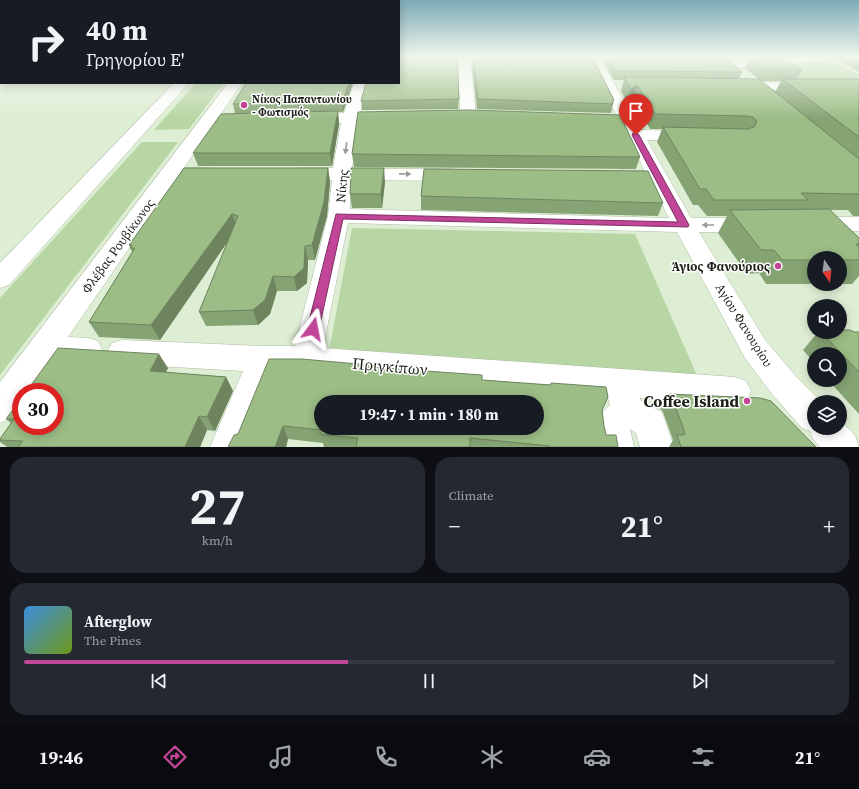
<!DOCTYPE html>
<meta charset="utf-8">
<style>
body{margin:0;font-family:"Source Serif 4",serif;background:#242831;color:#f1f3f6;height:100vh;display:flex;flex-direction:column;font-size:15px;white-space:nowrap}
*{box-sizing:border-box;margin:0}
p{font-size:13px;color:#9ea1a6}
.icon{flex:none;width:22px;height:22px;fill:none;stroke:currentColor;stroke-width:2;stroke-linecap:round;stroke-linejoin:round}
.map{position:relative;height:447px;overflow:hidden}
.side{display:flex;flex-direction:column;gap:10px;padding:10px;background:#0d0f14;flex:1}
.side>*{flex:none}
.banner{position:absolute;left:0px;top:0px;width:400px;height:84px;box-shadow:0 2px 10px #0003;background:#171b24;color:#f1f3f6;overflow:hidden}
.needle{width:26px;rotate:166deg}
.controls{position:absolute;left:807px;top:251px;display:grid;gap:8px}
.controls a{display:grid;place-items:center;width:40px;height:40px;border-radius:50%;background:#171b24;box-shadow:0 2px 10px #0003;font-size:20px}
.speed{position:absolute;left:12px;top:383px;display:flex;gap:8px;font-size:20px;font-weight:700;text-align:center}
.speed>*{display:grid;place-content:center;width:52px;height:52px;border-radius:50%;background:#171b24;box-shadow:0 2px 10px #0003;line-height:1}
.speed .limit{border:6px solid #d22;background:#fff;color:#111}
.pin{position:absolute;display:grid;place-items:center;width:34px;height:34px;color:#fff;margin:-41px -17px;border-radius:50% 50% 50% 0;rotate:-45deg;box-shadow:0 0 4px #0007}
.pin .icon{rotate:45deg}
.me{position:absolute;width:44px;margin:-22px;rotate:13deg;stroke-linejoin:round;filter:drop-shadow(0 0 3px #0008)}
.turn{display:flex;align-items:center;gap:14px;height:84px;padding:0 20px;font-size:18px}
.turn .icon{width:52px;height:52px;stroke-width:2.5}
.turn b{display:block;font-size:28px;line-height:34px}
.big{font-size:30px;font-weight:700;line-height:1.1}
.side .widget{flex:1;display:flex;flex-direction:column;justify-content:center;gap:6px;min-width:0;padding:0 14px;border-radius:16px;background:#242831}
.side .dial{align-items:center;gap:0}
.dial b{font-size:52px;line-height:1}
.song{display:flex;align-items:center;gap:12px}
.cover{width:48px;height:48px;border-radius:6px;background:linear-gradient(135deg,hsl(210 70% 55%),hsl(80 70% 35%))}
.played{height:4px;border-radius:2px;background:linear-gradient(90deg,#c14698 40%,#363941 40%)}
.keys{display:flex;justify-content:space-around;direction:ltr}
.heat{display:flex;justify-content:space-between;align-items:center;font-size:22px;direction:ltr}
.side .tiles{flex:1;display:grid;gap:10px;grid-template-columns:1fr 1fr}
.widget:last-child{grid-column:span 2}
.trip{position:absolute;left:314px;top:395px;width:230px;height:40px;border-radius:20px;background:#171b24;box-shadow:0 2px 10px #0003;font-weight:700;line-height:40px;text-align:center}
.tabs{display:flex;height:64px;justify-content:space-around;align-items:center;background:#090b0e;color:#9ea1a6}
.tabs .icon{width:28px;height:28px}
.tabs .active{color:#c14698}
.tabs b{font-size:18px;color:#f1f3f6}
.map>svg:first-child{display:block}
.green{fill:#b7d6a3}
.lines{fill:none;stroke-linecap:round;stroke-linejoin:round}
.minor-casing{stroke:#aebda4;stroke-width:1}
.minor{fill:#fff;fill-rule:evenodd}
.wall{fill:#86a373;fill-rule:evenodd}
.shaded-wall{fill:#6d845e}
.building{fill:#9cbd86;stroke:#6d845e;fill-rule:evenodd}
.oneway{fill:#989b97}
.route{fill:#c14698;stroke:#7d2e63}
.poi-dot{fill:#c14698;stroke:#fff;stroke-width:1.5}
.labels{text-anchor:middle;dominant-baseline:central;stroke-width:3;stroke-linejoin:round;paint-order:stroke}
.far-poi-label{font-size:11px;font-weight:bold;fill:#1b2117;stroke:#fff;text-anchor:start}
.street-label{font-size:13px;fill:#1b2117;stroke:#fff}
.poi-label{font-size:13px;font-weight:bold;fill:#1b2117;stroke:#fff;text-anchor:end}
.near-street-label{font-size:16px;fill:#1b2117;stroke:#fff}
.near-poi-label{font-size:16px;font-weight:bold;fill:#1b2117;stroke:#fff;text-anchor:end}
</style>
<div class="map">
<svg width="859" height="447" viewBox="0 0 859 447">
<rect width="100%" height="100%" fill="#deeed4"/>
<g class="green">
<polygon points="832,60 859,75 859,81 798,81 776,66"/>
<polygon points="196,83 224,83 189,129 154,130"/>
<polygon points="142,142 178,142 0,375 0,298"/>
<polygon points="352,228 635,234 699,380 329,351"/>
</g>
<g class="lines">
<defs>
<g id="minor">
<polygon points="458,57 470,57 476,115 474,118 468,120 462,118 460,115"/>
<path d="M587 57H599L641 130 689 131 695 132 698 136 695 140 689 141 647 140 691 218H752L760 220 763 225 760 230 752 232H699L765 340 794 374 821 402H814V428H840V420L855 435 859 447H820L813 439 810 431 802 428 772 394 745 358 677 232 348 223 323 348 735 377 746 381 751 391 746 401 735 405 640 398V400L662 412 674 447H640L636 433 630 429 634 447H600C596 426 593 420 610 405L607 395 306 372H273L244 447H210L243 371 122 364 112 361 107 352 112 343 122 340 263 346H295L328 216 332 180H299L292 178 289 174 292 170 299 168H333L341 123 309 124 303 122 301 119 303 116 344 113 354 83H368L360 113 387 112 393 114 395 117 393 120 358 123 352 169H453L460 171 463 175 460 179 453 181 351 180 350 209 669 218 651 183 621 182 614 180 611 176 614 172 621 170 645 171Z"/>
<polygon points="772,57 826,57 825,60 820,61 729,68 724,67 722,64 724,61 729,60"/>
<polygon points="739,82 859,83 859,91 734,89 732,86 734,83"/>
<polygon points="174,83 189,83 9,285 0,288 0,263"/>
<path d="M228 83H242L220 115 247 114 253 116 255 119 253 122 213 125 184 168H209L216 170 219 174 216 178 209 180H176L68 337 88 338 98 341 102 350 98 359 88 362 51 360 30 392H21C21 409 16 417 0 423V382Z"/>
<polygon points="814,217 859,217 859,231 814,231 806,229 803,224 806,219"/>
</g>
</defs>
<use href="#minor" class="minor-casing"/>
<use href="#minor" class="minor"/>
</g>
<g class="wall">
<polygon points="471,57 592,57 614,100 611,113 477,109"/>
<path d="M601 57H725L742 72 739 79 775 92 781 81H761L745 68 750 57 802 70 797 79H859V216H853L848 210H829L859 238V276L852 284H766L759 273 747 274 718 233 727 216H707L698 205H693L657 142 662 129H650L633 99 627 102 621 91 624 80H614ZM814 258H840V284H814Z"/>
<polygon points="731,57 755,57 733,58"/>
<polygon points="832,57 859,57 859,72"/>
<polygon points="246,83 353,83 343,112 338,112 339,124 332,166 198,166 193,153 235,113 233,104"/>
<polygon points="459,99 458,109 362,110 361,101"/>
<polygon points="352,154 640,157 636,169 354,167"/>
<polygon points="328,168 330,182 327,216 315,260 308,260 307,283 297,291 277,291 270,314 258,325 206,326 199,312 228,241 160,340 99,337 89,322 132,252 129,245"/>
<polygon points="385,182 382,208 352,208 350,194"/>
<polygon points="421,196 663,203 658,216 421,210"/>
<polygon points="818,332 859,332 859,414 828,380 840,380 840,354 814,354 814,363 803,350"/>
<polygon points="369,365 369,367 482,380 550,385 551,383 602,411 604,426 606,435 618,447 324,447 323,443 288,439 286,447 228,447 238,434"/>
<polygon points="168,368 166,372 226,377 233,391 215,431 207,430 200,447 7,447 0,442 0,439 11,423 6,419"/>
<polygon points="669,394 816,447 669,447 673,440 663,412 660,408"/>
</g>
<g class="shaded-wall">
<polygon points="349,83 353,83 343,112 342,102"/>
<polygon points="637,85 633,99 627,102 631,89"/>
<polygon points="338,111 339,124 332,166 330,153"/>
<polygon points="328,168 330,182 327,216 315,260 312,245"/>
<polygon points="384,168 385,182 382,208 381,194"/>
<polygon points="232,214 237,228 160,340 151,325"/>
<polygon points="305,246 308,260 307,283 297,291 294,277"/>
<polygon points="273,276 277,291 270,314 258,325 253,310"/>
<polygon points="159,354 168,368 159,385 150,371"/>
<polygon points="226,377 233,391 215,431 207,417"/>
<polygon points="199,416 207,430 200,447 185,447"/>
<polygon points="283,426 288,439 286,447 275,447"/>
</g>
<g class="building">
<polygon points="399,57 457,57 459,99 361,101 366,83 399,83"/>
<polygon points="473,57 592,57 614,100 612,102 613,104 478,99"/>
<polygon points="608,57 725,57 742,72 616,71"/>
<polygon points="750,57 782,57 802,70 766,69"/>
<polygon points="624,77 759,79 859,159 859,194 801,193 808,200 714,200 706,189 700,189 663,127 747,129 754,127 757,122 753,117 747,116 655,114 637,85 631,89"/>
<polygon points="782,79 859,79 859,137"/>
<polygon points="246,83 349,83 342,102 233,104"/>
<polygon points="469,110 620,115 640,157 352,154 358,112"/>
<polygon points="338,111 330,153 193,153 221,114"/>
<polygon points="184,168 328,168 324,202 312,245 305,246 304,268 294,277 273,276 265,300 253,310 199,312 238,216 232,214 151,325 89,322 135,248 130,248 132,245 129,245"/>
<polygon points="351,168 384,168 381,194 350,194"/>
<polygon points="424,169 648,171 663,203 421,196"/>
<polygon points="829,209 859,238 859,244 856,244 859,248 859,260 840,260 840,258 814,258 814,260 782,260 774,250 761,250 730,210"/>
<polygon points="840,330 850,330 854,332 859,332 859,372 821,332 840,332"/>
<polygon points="58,348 159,354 150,371 226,377 207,417 199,416 185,447 18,447 23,441 0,440 0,439 14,419 6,419 21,399 21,426 55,426 55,392 26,392"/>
<path d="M269 359H302L369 365V367L482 375V380L551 385V383L606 387 608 397 602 410 604 426 606 435H616L618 447H550V446L470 438V447H356L358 438 320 434 322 430 283 426 275 447H228L234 435 238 434ZM321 402H537V428H321Z"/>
<polygon points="669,394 760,398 771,401 816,447 681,447 677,435 684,435 685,433 672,397"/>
</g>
<defs><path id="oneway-solid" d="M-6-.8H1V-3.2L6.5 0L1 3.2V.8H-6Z"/></defs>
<g class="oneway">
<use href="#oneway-solid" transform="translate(346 148) rotate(98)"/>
<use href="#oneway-solid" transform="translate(405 174) rotate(1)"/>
<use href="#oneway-solid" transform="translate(708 225) rotate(180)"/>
</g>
<linearGradient id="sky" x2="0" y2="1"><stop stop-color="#7dabb5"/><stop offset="0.48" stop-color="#f0f7ec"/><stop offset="1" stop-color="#f0f7ec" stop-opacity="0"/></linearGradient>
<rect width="859" height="119" fill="url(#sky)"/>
<polygon class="route" points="633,133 636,133 639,135 689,225 688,227 343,219 319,329 317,333 313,334 309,333 307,329 336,214 678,222 632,135"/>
<g class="poi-dot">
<circle cx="244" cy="105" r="4"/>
<circle cx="778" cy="266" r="4"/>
<circle cx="747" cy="401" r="4"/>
</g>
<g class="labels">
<g class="far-poi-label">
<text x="252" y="99">Νίκος Παπαντωνίου<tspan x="252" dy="13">- Φωτισμός</tspan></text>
</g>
<g class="street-label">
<text transform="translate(342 186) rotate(-85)">Νίκης</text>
<text transform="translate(118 246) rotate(-54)">Φλέβας Ρουβίκωνος</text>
<text transform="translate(744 325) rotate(58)">Αγίου Φανουρίου</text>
</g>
<g class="poi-label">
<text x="770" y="266">Άγιος Φανούριος</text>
</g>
<g class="near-street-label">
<text transform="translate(390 366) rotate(5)">Πριγκίπων</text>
</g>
<g class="near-poi-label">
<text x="739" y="401">Coffee Island</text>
</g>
</g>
</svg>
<div class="controls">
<a><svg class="needle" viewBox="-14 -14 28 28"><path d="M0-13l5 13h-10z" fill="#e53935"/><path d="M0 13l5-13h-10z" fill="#9ea1a6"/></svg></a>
<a><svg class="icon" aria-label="sound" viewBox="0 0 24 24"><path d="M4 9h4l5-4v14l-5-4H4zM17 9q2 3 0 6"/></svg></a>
<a><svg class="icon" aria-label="search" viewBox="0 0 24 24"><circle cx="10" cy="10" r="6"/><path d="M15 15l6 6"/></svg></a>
<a><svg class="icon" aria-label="layers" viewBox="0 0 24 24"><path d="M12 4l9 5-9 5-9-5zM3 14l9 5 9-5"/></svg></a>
</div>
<div class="speed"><div class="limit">30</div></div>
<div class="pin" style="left:636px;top:135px;background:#d93025"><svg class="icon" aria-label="arrive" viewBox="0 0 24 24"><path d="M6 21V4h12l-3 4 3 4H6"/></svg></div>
<svg class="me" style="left:313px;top:329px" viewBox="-20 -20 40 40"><path d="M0-17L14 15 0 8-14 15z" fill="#c14698" stroke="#fff" stroke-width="4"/></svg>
<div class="trip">19:47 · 1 min · 180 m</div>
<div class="banner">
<div class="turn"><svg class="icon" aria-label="right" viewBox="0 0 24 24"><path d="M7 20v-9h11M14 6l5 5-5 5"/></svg><div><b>40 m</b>Γρηγορίου Ε'</div></div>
</div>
</div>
<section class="side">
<div class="tiles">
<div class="widget dial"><b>27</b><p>km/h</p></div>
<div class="widget"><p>Climate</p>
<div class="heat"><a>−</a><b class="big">21°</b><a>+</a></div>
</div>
<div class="widget">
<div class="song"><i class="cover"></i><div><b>Afterglow</b><p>The Pines</p></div></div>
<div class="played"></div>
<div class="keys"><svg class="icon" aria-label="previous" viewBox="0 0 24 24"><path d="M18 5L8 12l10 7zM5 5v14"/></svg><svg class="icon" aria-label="pause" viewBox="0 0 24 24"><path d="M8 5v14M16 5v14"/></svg><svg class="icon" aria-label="next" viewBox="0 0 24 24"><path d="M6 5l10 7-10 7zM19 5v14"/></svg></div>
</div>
</div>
</section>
<nav class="tabs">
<b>19:46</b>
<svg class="icon active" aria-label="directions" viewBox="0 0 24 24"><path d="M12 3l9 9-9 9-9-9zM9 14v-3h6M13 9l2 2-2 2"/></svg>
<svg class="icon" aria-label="music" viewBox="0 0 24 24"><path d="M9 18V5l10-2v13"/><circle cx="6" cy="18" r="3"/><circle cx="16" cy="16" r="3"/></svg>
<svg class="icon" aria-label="phone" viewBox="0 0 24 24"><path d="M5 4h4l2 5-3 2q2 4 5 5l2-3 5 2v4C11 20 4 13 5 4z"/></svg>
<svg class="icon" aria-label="climate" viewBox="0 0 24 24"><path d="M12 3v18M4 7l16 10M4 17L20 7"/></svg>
<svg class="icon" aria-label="car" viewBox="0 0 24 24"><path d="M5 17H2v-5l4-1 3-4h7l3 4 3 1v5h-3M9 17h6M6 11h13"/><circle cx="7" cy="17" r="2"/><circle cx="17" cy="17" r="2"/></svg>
<svg class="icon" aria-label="filters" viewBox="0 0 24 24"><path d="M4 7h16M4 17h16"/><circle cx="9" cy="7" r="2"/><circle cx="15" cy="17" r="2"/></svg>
<b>21°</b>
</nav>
